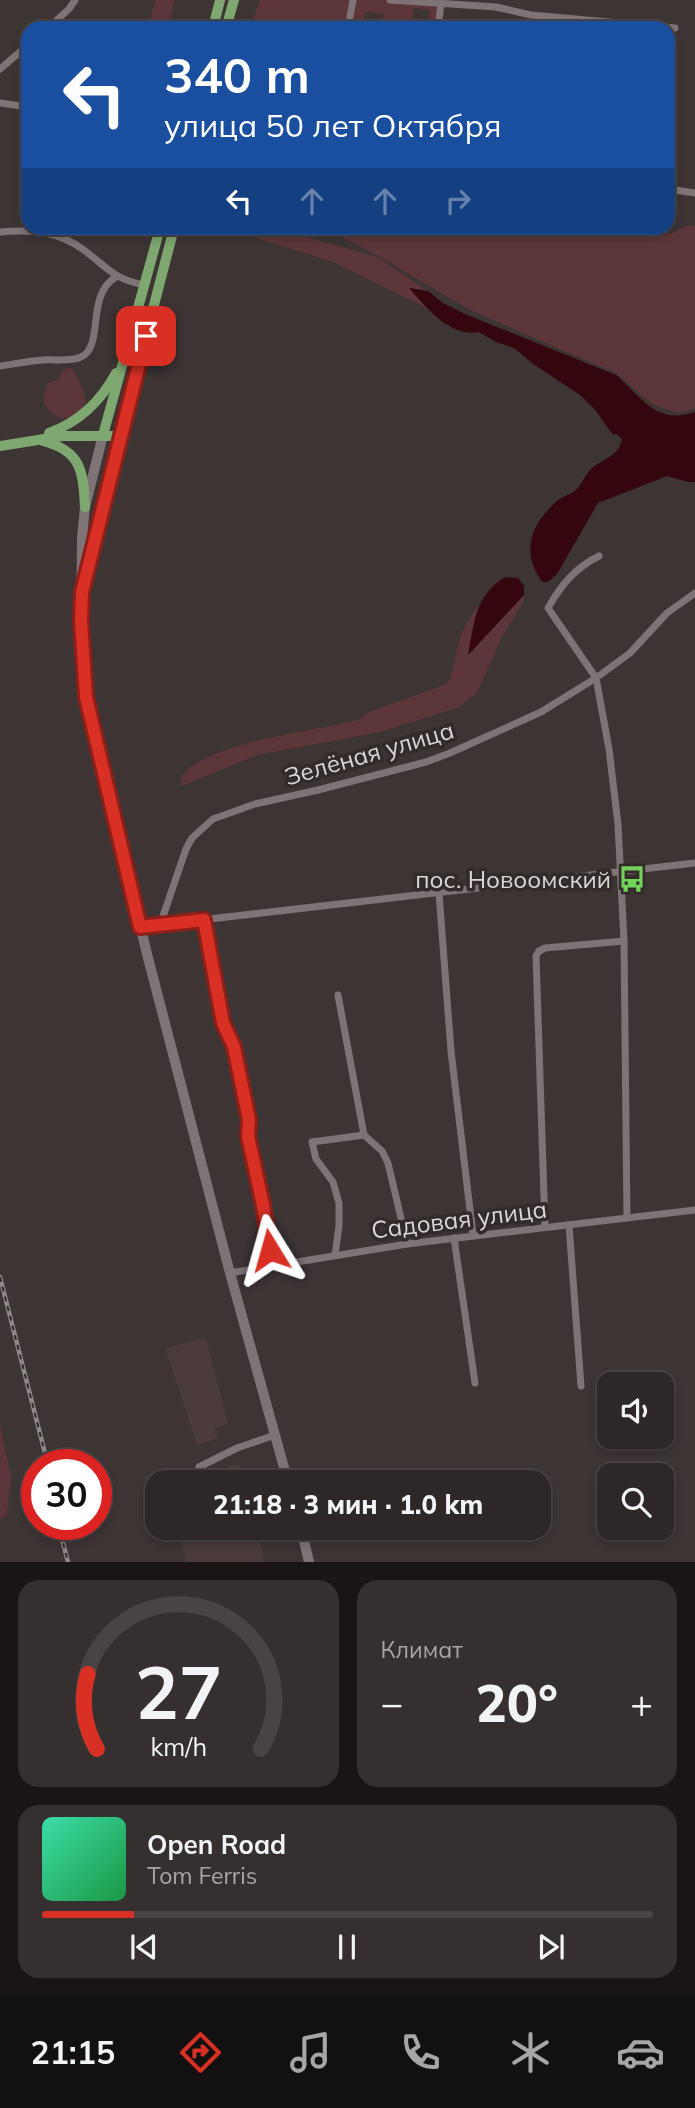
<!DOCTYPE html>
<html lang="ru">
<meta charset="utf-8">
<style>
body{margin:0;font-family:Mulish,sans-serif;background:#362f2f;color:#f1f3f6;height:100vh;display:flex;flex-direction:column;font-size:26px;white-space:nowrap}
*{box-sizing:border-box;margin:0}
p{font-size:23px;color:#a7a5a7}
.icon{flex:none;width:38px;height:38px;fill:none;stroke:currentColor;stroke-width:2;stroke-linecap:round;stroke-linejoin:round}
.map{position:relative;height:1562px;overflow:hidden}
.drawer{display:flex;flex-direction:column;gap:18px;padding:18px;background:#191515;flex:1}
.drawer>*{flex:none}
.banner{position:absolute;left:21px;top:21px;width:654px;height:214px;border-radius:21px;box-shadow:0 4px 10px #0003,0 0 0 2px #494444;background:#1a4fa0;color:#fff;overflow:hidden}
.fabs{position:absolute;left:597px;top:1372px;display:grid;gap:14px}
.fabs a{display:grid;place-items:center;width:77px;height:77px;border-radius:14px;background:#2e2727;box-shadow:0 4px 10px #0003,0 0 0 2px #494444;font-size:35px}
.speed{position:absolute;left:21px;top:1449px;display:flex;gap:14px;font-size:35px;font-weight:700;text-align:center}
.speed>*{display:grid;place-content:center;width:91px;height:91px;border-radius:50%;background:#2e2727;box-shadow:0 4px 10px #0003,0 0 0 2px #494444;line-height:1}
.speed .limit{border:10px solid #d22;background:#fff;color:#111}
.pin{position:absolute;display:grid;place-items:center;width:60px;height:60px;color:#fff;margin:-30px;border-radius:14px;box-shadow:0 4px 10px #0006}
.me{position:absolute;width:77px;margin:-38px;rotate:352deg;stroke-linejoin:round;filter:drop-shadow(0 0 5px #0008)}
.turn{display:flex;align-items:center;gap:24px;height:147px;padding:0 28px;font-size:32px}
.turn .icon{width:91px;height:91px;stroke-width:2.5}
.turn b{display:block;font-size:49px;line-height:60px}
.lanes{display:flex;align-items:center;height:66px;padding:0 28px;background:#0003;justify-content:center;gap:35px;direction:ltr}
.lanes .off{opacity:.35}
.big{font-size:52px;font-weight:800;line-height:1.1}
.drawer .tile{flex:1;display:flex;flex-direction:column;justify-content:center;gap:10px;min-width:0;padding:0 24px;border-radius:21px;background:#362f2f}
.drawer .dial{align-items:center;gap:0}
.dial svg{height:182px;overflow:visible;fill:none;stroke:#494444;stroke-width:7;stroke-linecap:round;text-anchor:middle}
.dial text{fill:#f1f3f6;stroke:none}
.song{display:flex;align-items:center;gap:21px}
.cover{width:84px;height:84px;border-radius:10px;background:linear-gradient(135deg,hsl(160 70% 55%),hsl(140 70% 35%))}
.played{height:7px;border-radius:4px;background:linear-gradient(90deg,#d93025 15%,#494444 15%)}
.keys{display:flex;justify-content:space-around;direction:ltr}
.heat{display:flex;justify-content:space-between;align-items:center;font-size:38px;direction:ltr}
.drawer .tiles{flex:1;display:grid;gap:18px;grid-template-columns:1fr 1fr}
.tile:last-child{grid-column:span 2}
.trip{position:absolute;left:145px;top:1470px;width:406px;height:70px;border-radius:21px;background:#2e2727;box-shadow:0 4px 10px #0003,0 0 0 2px #494444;font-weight:800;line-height:70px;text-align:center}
.tab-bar{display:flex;height:112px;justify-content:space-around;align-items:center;background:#121010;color:#a7a5a7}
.tab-bar .icon{width:49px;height:49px}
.tab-bar .selected{color:#d93025}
.tab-bar b{font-size:32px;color:#f1f3f6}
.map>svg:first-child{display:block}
.built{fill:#4b3b3b}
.green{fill:#5d3639}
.water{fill:#34060e}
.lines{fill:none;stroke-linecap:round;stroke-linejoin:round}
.street{stroke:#7e7475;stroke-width:7}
.secondary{stroke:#7e7475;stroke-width:10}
.primary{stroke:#7ea870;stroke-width:10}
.rail-casing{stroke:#908989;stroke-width:4.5}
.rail{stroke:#332a2a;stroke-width:2;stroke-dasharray:5;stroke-linecap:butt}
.route-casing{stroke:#8d1f18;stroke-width:18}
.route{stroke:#d93025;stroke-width:12}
.labels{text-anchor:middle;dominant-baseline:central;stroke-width:7;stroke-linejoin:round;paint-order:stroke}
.street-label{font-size:24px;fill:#dcd7d7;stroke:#332a2a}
.poi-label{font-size:24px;fill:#dcd7d7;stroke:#332a2a;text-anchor:end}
</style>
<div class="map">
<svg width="695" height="1562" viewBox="0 0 695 1562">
<rect width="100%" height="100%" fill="#3d3434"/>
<g class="built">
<polygon points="206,1338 228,1424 215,1428 218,1438 197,1445 165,1348"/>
<polygon points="239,1464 244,1482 212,1482 209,1473"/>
<polygon points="178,1528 256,1528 265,1562 186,1562"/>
</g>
<g class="green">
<polygon points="155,0 175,0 168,28 148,28"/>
<polygon points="260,0 445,0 438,8 435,28 429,28 430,10 414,8 411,28 382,28 383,14 365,12 363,28 250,28"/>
<polygon points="695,225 695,408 678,413 652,404 616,373 470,310 377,255 324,228 612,228 618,233 638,235 639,230 671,234 683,227"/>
<polygon points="224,228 274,228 377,257 428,291 410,288 428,309 333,262"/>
<path d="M70 367C77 373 77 378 81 386 89 404 87 406 70 418 55 419 51 414 43 401L48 383 59 379 63 370Z"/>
<path d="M524 595V601L503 635 477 693 457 708 380 732 257 755 182 786 181 777C205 742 316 731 358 720L369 712 447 684C455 667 454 658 459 641 463 627 471 617 478 605L469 654Z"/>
<polygon points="0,1425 11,1476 7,1515 0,1519"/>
</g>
<g class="water">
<path d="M409 288 428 291 443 303 465 314 616 375C643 398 655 425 695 412V482H688L667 476 598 503 557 574 548 582H542C521 552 530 525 557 501 562 496 570 495 576 490 582 484 585 474 592 468 605 458 618 457 622 439L616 434 613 435 596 411 580 395 533 364 514 348 496 342 479 332C450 338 426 307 409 288Z"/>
<path d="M505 577 518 578 524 586V595L468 655C474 624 475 595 505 577Z"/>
</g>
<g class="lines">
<g class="street">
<polyline points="390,0 496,7 531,15 675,28"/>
<polyline points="48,28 69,9 75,0"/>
<polyline points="348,28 353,0"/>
<polyline points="438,28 441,4"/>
<polyline points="0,69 28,45"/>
<polyline points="0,103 28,107"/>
<polyline points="668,189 695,193"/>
<path d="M0 232C31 229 58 231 84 250 108 268 113 279 145 285"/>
<path d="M0 366C14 364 29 361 43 360 55 359 70 362 81 357 105 346 85 295 116 277"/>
<path d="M599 556C575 568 561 585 548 608L596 678 609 749 618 824 624 941 627 1218"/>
<polyline points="439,893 451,1051 473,1235"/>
<polyline points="204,921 223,1023 234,1047 249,1120 248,1136 270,1242 267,1267"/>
<polyline points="160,925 186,849 192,838 213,819 255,804 318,790 426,762 450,753 541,712 596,678 630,653 667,613 695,593"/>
<polyline points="140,927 695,863"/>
<polyline points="338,995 364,1135 382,1151 388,1163 407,1244"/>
<polyline points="569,1225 581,1386"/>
<polyline points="545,1227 536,956 539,951 545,948 624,941"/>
<polyline points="454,1238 475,1383"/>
<polyline points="335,1255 339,1226 339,1203 333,1182 316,1159 312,1142 364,1135"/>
<polyline points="230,1273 407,1244 695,1210"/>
<polyline points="199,1467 237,1448 275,1435"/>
</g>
<g class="secondary">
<polyline points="103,435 85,507 82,538 81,622 86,697 147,954 230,1273 288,1482"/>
<polyline points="84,583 120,436"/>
<polyline points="301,1528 309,1562"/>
</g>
<g class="primary">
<polyline points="213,28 220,0"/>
<polyline points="226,28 234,0"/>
<path d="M49 433C79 422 101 401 116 373"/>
<polyline points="103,435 160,228"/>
<path d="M43 441C82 451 83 472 85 507"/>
<polyline points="0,446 63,436 120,436 174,228"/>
</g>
<defs>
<g id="rail">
<polyline points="0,1277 48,1465"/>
<polyline points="58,1524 68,1562"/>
</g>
</defs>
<use href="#rail" class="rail-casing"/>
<use href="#rail" class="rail"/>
</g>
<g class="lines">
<defs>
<polyline id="route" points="146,336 82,592 81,622 86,697 140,927 204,920 223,1023 234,1047 249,1120 248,1136 263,1205 270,1250"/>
</defs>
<use href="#route" class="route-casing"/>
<use href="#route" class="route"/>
</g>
<defs>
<symbol id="bus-bare" viewBox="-9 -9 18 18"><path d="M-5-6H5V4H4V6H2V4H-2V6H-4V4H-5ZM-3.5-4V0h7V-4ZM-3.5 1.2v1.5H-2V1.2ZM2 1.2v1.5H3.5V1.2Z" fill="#73d25c" stroke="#332a2a" stroke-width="2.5" paint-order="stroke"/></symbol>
</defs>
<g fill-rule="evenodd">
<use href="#bus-bare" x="613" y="860" width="38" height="38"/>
</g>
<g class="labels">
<g class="street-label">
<text transform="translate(369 753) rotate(-16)">Зелёная улица</text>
<text transform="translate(459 1219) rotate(-7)">Садовая улица</text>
</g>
<g class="poi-label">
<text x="611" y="879">пос. Новоомский</text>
</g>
</g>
</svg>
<div class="fabs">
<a><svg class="icon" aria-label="sound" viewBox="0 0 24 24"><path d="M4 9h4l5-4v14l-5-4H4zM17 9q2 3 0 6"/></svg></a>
<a><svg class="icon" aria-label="search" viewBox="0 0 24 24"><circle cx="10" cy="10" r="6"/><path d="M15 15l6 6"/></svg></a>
</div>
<div class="speed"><div class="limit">30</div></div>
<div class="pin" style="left:146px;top:336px;background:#d93025"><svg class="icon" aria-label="arrive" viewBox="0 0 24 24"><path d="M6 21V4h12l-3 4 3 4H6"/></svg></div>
<svg class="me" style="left:270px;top:1250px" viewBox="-20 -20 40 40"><path d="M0-17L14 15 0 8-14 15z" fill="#d93025" stroke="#fff" stroke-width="4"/></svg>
<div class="trip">21:18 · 3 мин · 1.0 km</div>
<div class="banner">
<div class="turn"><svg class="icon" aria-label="left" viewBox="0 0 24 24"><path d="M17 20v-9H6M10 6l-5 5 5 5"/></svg><div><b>340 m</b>улица 50 лет Октября</div></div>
<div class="lanes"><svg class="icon" aria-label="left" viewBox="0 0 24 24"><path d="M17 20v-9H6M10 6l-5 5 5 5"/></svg><svg class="icon off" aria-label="ahead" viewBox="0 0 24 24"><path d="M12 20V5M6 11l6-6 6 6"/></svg><svg class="icon off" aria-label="ahead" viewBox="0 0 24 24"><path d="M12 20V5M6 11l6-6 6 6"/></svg><svg class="icon off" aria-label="right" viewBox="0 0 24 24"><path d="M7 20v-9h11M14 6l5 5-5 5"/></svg></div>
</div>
</div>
<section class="drawer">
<div class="tiles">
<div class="tile dial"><svg viewBox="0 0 100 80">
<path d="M14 69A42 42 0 1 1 86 69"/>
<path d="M14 69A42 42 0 0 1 10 36" stroke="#d93025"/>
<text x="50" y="56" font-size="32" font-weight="700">27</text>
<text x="50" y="72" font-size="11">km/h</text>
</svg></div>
<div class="tile"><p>Климат</p>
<div class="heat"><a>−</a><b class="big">20°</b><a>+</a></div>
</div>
<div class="tile">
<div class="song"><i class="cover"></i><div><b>Open Road</b><p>Tom Ferris</p></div></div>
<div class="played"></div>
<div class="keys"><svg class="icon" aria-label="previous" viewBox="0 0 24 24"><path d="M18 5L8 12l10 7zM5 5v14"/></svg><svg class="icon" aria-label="pause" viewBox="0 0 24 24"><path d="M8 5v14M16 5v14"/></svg><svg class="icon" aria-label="next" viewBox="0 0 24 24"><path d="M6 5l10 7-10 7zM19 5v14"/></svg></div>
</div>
</div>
</section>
<nav class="tab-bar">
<b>21:15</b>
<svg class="icon selected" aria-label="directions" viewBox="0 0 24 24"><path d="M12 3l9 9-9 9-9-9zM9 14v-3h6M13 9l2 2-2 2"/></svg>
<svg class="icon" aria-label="music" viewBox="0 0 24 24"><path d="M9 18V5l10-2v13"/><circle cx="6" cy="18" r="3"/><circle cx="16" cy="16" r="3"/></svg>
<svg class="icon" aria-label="phone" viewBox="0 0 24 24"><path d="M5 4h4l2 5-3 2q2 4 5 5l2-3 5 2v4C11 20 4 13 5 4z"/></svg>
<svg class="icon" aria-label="climate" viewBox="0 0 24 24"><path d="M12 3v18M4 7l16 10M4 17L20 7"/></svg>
<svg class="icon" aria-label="car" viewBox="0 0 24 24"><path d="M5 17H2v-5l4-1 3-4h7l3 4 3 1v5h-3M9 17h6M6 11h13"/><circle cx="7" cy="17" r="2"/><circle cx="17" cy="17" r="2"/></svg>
</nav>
